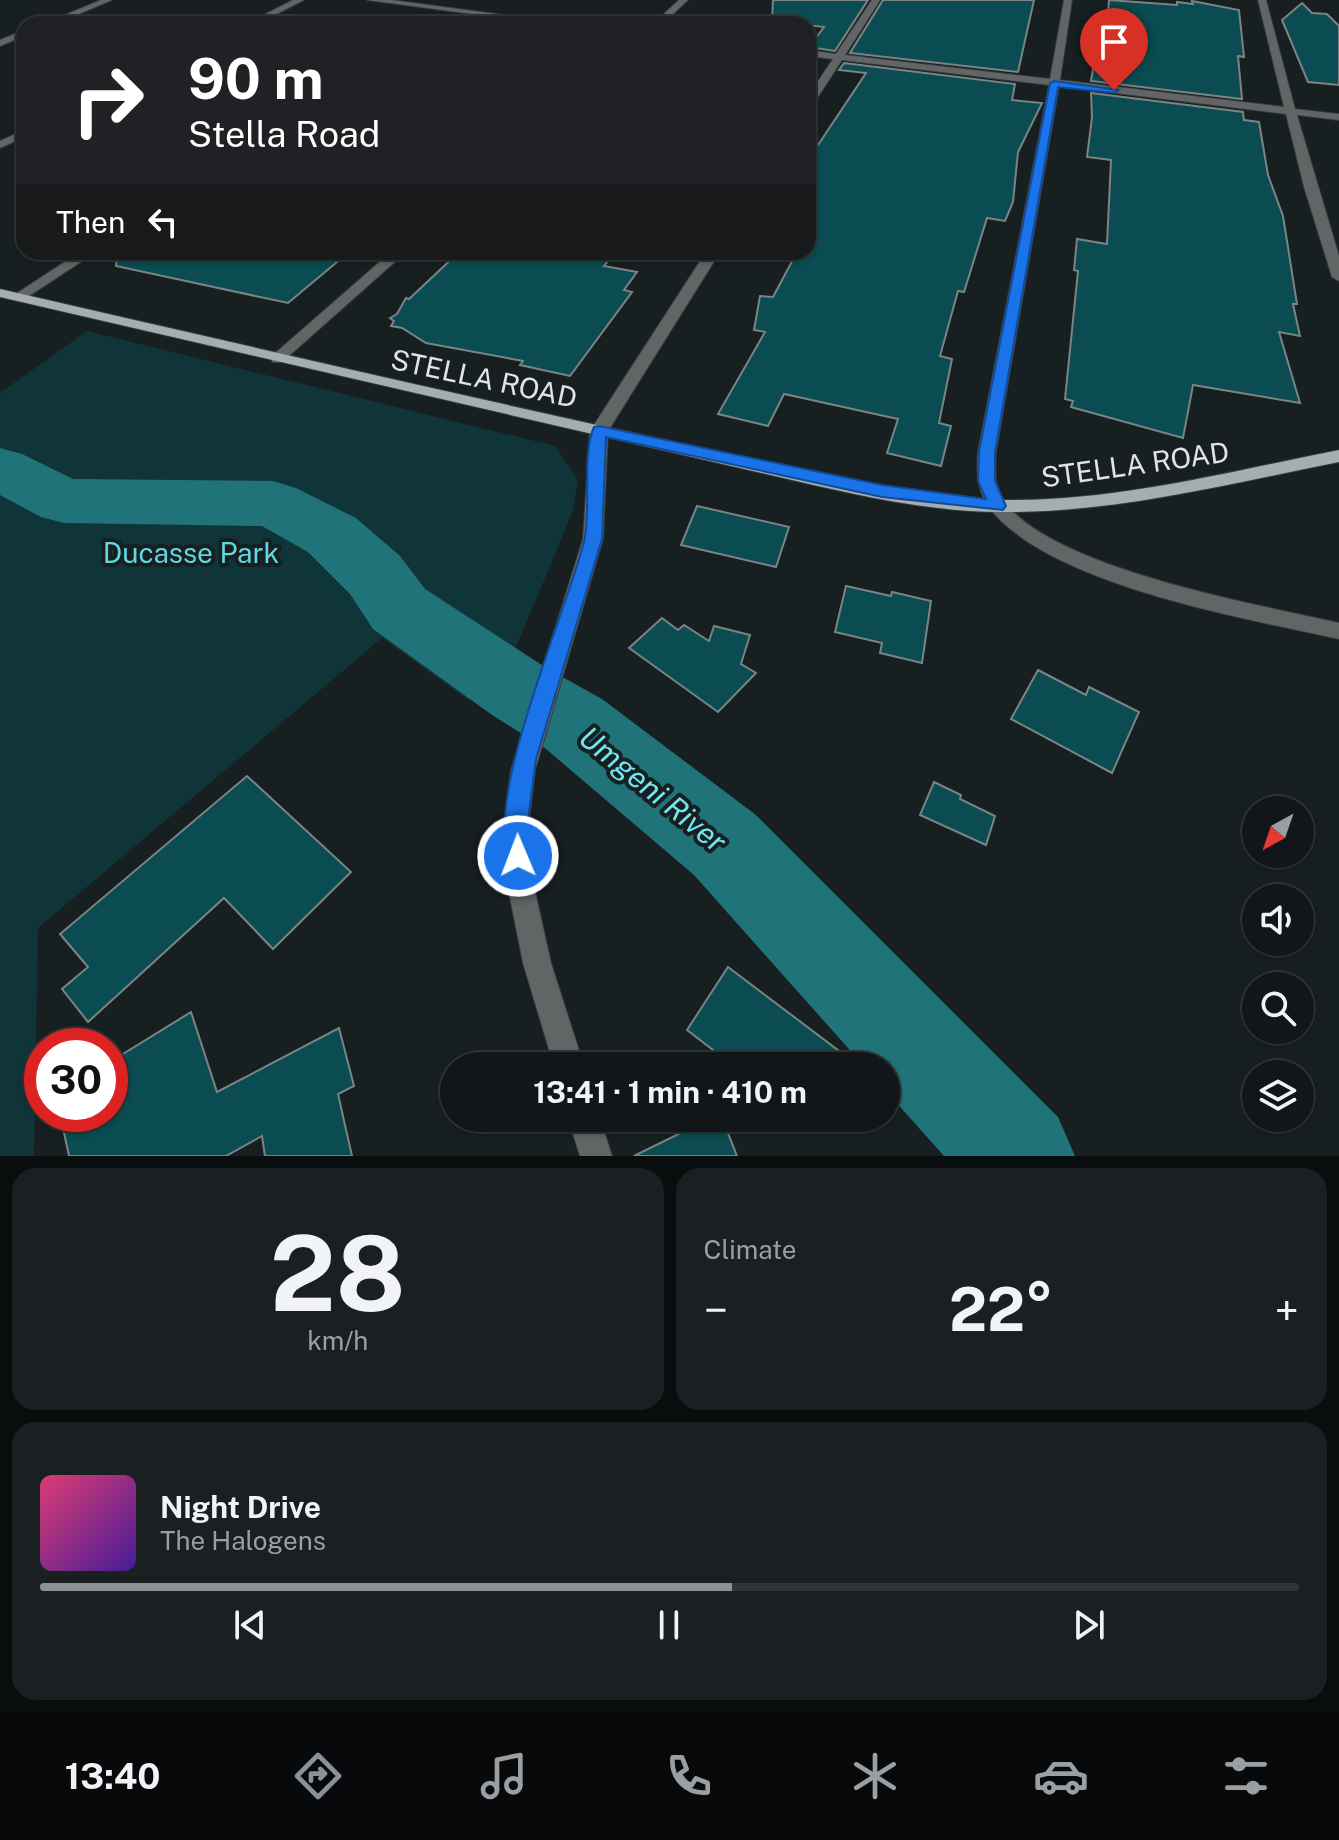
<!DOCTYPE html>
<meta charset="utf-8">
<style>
body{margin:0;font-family:"Public Sans",sans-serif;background:#1a2021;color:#f1f3f6;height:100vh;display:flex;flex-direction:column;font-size:30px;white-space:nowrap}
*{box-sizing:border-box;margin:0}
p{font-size:26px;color:#9c9fa2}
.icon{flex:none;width:44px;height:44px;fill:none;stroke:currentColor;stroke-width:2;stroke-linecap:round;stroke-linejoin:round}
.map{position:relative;height:1156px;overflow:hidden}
.sheet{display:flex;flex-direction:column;gap:12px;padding:12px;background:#090d0d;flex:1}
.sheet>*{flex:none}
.guide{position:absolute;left:16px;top:16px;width:800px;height:244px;border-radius:24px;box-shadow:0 2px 6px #0004,0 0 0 2px #303637;background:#202124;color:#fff;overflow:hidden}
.needle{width:52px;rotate:220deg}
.controls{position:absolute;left:1242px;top:796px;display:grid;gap:16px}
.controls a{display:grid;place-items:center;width:72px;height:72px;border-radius:50%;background:#111718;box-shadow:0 2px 6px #0004,0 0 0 2px #303637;font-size:40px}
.speed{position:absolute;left:24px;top:1028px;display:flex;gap:16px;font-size:40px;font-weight:700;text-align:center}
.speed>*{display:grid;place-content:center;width:104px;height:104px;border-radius:50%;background:#111718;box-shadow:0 2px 6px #0004,0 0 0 2px #303637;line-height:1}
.speed .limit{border:12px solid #d22;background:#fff;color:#111}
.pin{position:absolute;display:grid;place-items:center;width:68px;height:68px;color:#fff;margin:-82px -34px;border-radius:50% 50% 50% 0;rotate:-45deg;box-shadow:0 0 8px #0007}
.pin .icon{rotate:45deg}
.me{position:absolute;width:88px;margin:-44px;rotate:359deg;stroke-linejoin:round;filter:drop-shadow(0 0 6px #0008)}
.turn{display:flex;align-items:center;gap:28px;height:168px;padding:0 40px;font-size:36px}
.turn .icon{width:104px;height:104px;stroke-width:2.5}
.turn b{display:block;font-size:56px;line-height:68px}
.then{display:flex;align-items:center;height:76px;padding:0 40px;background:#0003;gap:16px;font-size:30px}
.big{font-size:60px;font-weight:700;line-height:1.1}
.sheet .card{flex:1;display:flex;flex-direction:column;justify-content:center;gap:12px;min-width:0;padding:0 28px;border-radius:24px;background:#1a2021}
.sheet .dial{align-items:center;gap:0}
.dial b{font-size:104px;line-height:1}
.song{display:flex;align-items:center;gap:24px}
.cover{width:96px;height:96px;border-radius:12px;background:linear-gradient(135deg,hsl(340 70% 55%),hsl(260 70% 35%))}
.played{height:8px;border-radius:4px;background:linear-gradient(90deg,#8c9099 55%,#303637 55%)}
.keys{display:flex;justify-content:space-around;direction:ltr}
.heat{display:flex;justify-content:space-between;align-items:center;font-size:44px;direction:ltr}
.sheet .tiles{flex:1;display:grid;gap:12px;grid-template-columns:1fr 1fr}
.card:last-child{grid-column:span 2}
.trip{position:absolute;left:440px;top:1052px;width:460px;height:80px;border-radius:40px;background:#111718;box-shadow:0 2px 6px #0004,0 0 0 2px #303637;font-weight:700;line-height:80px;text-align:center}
.tabs{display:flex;height:128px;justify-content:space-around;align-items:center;background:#07090a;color:#9c9fa2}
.tabs .icon{width:56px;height:56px}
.tabs .active{color:#8c9099}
.tabs b{font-size:36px;color:#f1f3f6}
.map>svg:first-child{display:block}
.green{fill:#0f3538}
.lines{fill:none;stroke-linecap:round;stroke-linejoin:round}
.river{fill:#207378;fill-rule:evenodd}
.building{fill:#0a4c51;stroke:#7a8485;stroke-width:2}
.minor-casing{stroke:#333b3c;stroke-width:2}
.major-casing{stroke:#333b3c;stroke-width:2}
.minor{fill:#616565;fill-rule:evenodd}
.major{fill:#a5aeae;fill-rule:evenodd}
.route{fill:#1a73e8;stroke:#114b97;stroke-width:2}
.labels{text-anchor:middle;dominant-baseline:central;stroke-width:8;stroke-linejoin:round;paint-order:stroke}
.street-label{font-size:28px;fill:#dfe5e5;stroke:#171f20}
.park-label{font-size:28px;fill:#61d7e0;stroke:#171f20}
.water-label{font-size:30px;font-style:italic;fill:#70e5ee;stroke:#171f20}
</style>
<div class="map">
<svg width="1339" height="1156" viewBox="0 0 1339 1156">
<rect width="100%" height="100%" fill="#171f20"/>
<polygon class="green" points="87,331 555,446 578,480 573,511 504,676 468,700 382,638 38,928 34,1156 0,1156 0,393"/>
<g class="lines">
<polygon class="river" points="0,448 22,454 73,479 273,481 296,488 356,518 400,556 425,589 548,669 602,699 756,815 1058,1117 1075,1156 944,1156 886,1091 886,1066 864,1066 694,875 546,749 492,715 373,629 350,594 308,552 262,526 64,523 41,517 0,495"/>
</g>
<g class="building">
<polygon points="773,0 868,0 835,51 809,47 824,27 772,21"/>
<polygon points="883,0 1034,0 1018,72 850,53"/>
<polygon points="1109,0 1177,5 1177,2 1193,4 1192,1 1239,10 1244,57 1238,56 1242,99 1091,81 1098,39 1106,40"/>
<polygon points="1302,3 1312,13 1327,14 1339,26 1339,85 1308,82 1282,20"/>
<polygon points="844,63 1015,84 1012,100 1042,103 1018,152 1013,202 1005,221 987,218 964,292 958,291 940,356 952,359 939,423 951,426 941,466 887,453 898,419 784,394 768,426 718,414 765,332 754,330 760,296 773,297 797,252 808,252 808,160 866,73 839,70"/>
<polygon points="1091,93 1243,112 1244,120 1259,122 1268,175 1283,216 1297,304 1293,304 1300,336 1279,332 1300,403 1193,385 1183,438 1071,407 1073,401 1065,399 1078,271 1074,270 1077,239 1107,244 1111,160 1087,157 1092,117"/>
<polygon points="117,252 349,252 288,303 116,266"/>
<polygon points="459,252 561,252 608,261 604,266 637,272 624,290 632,292 570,376 520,365 523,361 426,343 402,328 391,326 394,321 390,318 397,314 406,298 409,299"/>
<polygon points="697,506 789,527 776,567 681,545"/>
<polygon points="846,586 891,596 892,592 931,601 922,663 880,653 882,643 835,632"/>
<polygon points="662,618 678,630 684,625 709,641 714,626 750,635 741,664 756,673 718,712 629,648"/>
<polygon points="1038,670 1086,695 1089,687 1139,712 1112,773 1011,719"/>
<polygon points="247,776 351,872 273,949 224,898 88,1022 62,989 88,967 60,934"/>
<polygon points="934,782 961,795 960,799 995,816 986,845 920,815"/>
<polygon points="728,967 859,1066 703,1066 713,1050 687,1030"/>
<polygon points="191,1012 217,1092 339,1028 354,1086 338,1094 352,1156 265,1156 262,1136 226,1156 69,1156 60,1114 110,1114 110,1062"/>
<polygon points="711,1118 722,1118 737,1156 634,1156"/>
</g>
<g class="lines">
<defs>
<g id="minor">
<polygon points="101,0 112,0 55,24 43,24"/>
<polygon points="293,0 304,0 257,24 246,24"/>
<polygon points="367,0 391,0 573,24 548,24"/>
<polygon points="679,0 688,0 662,24 653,24"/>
<path d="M872 0H880L845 55 1050 79 1064 0H1072L1060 80 1284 107 1258 0H1266L1295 109 1339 114V120L1297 115 1339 256V281L1332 277 1304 187 1286 114 1059 86 996 452C995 467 994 487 1003 500 1052 569 1257 604 1339 623V639C1245 618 1054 586 991 510 978 494 976 473 978 452L1049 85 842 60 812 106 808 107V96L833 59 808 56V50L836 54Z"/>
<polygon points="24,30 24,36 0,46 0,40"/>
<polygon points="24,130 24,137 0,148 0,141"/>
<polygon points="80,252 96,252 23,300 18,301 11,297"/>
<polygon points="391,252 406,252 282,362 272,362 272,356"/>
<polygon points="706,252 720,252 608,431 603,539 535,770 530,812 532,878 551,963 584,1066 554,1066 523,963 506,878 506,812 511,770 583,539 590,431"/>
<polygon points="568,1118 600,1118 612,1156 580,1156"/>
</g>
<path id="major" d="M0 289C218 339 437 390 656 438 769 462 884 497 1000 500 1114 502 1227 472 1339 450V462C1228 484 1116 513 1002 512 931 512 861 496 792 480L0 297Z"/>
</defs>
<use href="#minor" class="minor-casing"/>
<use href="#major" class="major-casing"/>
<use href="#minor" class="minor"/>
<use href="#major" class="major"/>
</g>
<path class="route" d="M1054 81 1118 90 1114 93 1058 87 995 452V481L1006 506 1003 510 882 497 606 437 602 539 536 759 529 812 530 856 526 864 518 868 510 864C482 799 566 614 584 542 592 509 581 455 594 427L599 426 882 485 986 499 978 481 979 452 1050 83Z"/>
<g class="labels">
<g class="street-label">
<text transform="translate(484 378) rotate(12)">STELLA ROAD</text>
<text transform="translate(1135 464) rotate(-8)">STELLA ROAD</text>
</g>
<g class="park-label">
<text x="191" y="552">Ducasse Park</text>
</g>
<g class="water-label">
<text transform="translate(653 789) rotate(39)">Umgeni River</text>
</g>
</g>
</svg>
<div class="controls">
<a><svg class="needle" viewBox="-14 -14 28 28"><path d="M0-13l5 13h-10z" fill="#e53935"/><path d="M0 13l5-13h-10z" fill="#9c9fa2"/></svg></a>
<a><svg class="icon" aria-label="sound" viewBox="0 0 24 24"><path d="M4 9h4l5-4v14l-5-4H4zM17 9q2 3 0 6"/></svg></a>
<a><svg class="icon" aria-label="search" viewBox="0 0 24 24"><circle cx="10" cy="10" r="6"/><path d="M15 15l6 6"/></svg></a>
<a><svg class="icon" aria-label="layers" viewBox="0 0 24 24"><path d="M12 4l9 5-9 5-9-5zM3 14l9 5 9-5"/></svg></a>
</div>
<div class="speed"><div class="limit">30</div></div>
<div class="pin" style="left:1114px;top:90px;background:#d93025"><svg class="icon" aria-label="arrive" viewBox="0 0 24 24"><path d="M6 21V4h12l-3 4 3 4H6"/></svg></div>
<svg class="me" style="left:518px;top:856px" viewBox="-20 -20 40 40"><circle r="17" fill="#1a73e8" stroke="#fff" stroke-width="3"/><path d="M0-11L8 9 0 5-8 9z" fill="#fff"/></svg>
<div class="trip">13:41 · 1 min · 410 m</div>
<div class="guide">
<div class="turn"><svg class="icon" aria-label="right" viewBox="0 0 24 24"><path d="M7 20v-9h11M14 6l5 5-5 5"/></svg><div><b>90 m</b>Stella Road</div></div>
<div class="then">Then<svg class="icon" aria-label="left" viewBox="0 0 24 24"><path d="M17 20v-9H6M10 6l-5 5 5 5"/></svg></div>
</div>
</div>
<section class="sheet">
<div class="tiles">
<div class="card dial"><b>28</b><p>km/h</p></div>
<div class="card"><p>Climate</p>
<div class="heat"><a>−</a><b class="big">22°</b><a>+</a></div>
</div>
<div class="card">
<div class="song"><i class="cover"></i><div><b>Night Drive</b><p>The Halogens</p></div></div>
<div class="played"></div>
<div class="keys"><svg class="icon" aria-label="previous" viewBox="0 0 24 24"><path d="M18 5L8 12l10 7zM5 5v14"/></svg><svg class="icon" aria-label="pause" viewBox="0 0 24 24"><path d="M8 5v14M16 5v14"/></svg><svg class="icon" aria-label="next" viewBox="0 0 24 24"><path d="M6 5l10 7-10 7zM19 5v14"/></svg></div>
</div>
</div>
</section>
<nav class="tabs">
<b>13:40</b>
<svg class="icon active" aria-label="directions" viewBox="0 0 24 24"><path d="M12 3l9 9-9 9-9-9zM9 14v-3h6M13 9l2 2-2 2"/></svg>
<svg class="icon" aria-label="music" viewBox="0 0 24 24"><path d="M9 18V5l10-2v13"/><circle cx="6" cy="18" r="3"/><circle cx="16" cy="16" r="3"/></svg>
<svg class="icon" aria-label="phone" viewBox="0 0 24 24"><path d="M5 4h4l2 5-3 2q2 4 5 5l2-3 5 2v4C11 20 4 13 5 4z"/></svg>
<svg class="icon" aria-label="climate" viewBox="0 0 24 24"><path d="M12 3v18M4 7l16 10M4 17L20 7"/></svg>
<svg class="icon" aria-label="car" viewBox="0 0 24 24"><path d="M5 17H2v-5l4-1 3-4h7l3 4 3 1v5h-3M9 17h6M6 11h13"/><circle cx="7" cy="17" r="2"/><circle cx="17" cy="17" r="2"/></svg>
<svg class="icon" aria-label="filters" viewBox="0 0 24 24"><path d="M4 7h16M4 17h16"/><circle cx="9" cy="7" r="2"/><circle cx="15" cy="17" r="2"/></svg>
</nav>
